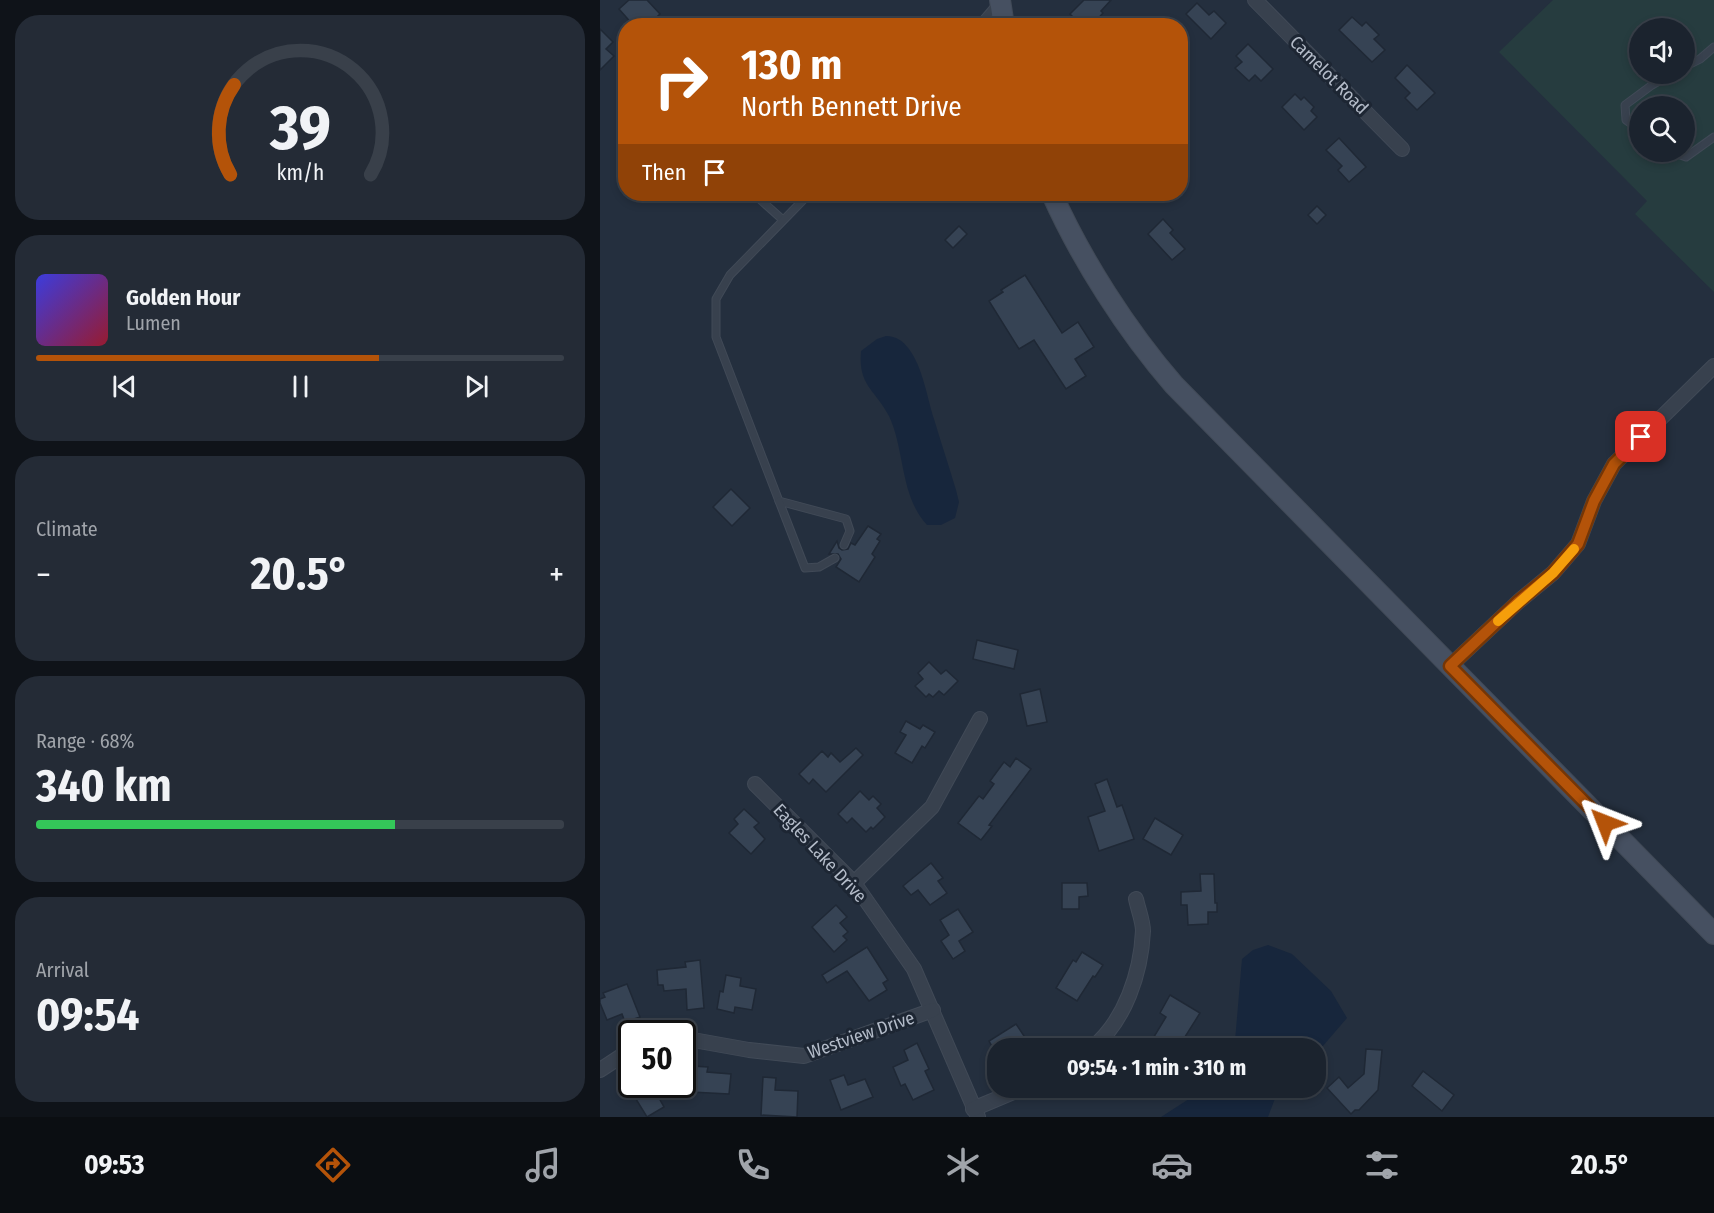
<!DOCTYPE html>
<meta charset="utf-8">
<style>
body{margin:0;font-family:"Fira Sans Condensed",sans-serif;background:#242b36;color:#f1f3f6;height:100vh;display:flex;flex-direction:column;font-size:22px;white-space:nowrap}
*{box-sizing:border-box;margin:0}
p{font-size:20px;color:#a0a4aa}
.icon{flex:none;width:33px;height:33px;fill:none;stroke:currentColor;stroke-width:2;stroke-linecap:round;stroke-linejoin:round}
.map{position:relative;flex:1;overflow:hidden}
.drawer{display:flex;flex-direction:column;gap:15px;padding:15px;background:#0f1319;width:600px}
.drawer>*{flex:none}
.guide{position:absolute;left:18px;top:18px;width:570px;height:183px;border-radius:24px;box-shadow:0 3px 9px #0003,0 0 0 2px #39404a;background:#b45309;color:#fff;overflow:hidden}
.buttons{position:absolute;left:1029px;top:18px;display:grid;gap:12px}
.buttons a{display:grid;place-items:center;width:66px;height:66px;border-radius:50%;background:#1b232e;box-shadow:0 3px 9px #0003,0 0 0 2px #39404a;font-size:30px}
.speed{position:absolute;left:18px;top:1020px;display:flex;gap:12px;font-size:30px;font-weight:700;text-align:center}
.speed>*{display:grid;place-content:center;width:78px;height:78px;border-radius:50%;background:#1b232e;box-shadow:0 3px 9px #0003,0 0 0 2px #39404a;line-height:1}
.speed .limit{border:3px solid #111;border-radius:9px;background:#fff;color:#111}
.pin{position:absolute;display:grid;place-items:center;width:51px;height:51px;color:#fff;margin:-26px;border-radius:12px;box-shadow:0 3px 9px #0006}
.me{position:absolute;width:66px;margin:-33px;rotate:315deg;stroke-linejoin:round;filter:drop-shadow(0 0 4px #0008)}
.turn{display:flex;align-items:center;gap:21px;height:126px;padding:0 24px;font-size:27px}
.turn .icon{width:78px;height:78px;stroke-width:2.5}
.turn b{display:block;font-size:42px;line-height:51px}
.then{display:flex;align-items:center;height:57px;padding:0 24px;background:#0003;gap:12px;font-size:22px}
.big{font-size:45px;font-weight:700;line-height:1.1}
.drawer .widget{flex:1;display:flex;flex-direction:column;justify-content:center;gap:9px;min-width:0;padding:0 21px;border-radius:24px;background:#242b36}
.drawer .dial{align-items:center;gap:0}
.dial svg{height:156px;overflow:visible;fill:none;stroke:#39404a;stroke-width:7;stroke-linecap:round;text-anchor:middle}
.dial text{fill:#f1f3f6;stroke:none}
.song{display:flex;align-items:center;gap:18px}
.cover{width:72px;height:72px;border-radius:9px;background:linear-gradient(135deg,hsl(240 70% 55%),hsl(350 70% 35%))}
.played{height:6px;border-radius:3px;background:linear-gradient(90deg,#b45309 65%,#39404a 65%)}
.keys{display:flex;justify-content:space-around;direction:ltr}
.heat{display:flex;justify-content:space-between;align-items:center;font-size:33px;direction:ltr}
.charge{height:9px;border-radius:4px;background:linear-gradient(90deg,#34c759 68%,#39404a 0)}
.trip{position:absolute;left:387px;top:1038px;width:339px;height:60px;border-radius:24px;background:#1b232e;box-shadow:0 3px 9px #0003,0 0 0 2px #39404a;font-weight:700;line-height:60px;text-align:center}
.tab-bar{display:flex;height:96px;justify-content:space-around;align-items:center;background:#0b0e12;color:#a0a4aa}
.tab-bar .icon{width:42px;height:42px}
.tab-bar .current{color:#b45309}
.tab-bar b{font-size:27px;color:#f1f3f6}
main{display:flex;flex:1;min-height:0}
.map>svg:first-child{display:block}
.green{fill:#263c3f;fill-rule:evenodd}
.water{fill:#17263c}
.building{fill:#364354;stroke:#1f2835;stroke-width:1.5}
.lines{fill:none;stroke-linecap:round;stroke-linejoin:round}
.lane-casing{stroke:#414a57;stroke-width:9}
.street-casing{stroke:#414a57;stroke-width:16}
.secondary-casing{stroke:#414a57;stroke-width:22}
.lane{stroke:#38414e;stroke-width:7}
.street{stroke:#38414e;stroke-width:14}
.secondary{stroke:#465061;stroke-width:20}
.route-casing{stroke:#753606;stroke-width:15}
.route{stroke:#b45309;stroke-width:10}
.slow{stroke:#f59e0b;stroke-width:10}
.labels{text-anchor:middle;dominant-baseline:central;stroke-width:6;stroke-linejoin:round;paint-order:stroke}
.street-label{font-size:18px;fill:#b4bcc9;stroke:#1d2633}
</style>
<main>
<section class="drawer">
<div class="widget dial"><svg viewBox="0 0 100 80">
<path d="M14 69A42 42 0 1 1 86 69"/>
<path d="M14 69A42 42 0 0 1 16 23" stroke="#b45309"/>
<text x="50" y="56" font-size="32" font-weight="700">39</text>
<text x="50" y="72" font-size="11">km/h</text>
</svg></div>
<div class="widget">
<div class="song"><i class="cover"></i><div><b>Golden Hour</b><p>Lumen</p></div></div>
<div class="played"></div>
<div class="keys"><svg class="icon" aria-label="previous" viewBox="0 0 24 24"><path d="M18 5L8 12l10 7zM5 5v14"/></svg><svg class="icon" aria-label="pause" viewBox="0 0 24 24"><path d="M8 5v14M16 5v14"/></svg><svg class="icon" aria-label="next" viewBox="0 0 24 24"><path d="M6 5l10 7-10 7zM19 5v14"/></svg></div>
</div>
<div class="widget"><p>Climate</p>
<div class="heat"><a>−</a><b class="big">20.5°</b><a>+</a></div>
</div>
<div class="widget"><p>Range · 68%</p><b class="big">340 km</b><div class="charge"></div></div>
<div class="widget"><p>Arrival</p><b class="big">09:54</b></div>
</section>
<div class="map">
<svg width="1114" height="1117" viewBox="0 0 1114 1117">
<rect width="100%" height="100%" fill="#242f3e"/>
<path class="green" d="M953 0H1114V292L1035 214 1047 201 899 52ZM1040 28H1084V74H1040ZM1040 106H1084V152H1040Z"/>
<g class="water">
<path d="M286 336C296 336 303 341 309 349 323 368 327 397 334 419 341 443 349 466 356 490L359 502 355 518 341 525H327C300 496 305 450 289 416 275 389 258 386 261 351L277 339Z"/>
<polygon points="668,945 692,954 731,991 747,1018 716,1054 716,1048 632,1048 635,1041 642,959 653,950"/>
<polygon points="606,1088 682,1088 677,1093 668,1117 561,1117"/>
</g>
<g class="building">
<polygon points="29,0 47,0 60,14 47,26 34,26 19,9"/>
<polygon points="484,0 511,0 501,11 503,13 493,24 490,20 482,26 470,14"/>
<polygon points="597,3 609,15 614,11 626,23 611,39 586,14"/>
<polygon points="752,17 762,26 766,22 779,35 774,39 785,50 772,62 739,30"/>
<polygon points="0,29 13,42 6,49 14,56 0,70"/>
<polygon points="648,44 673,69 661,81 655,75 649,81 635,68 642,62 636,56"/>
<polygon points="807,65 835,93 817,110 805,98 810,93 795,78"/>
<polygon points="695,94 701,100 704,97 714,107 711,111 717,117 704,130 682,107"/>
<polygon points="739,138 766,167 749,182 738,170 742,166 726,150"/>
<polygon points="717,206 726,215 717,224 708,215"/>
<polygon points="563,219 573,230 570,233 585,249 572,260 548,234"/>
<polygon points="359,226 367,234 353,248 345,240"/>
<polygon points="425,275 462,333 478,322 494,347 475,359 486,376 466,389 434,340 419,349 389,301 403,292 401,290"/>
<polygon points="131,489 150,508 132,526 113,507"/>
<polygon points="268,526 281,534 277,539 280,541 272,554 275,557 259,582 236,567 241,559 238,554 229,554 237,541 239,548 242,550 248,549 251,543 255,545"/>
<polygon points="377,640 418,650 414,669 373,659"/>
<polygon points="329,662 341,674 346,670 358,681 344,695 339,691 333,697 329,694 326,697 315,686 323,679 318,673"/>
<polygon points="440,689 447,722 427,726 420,694"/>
<polygon points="306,721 320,729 323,725 335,732 325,748 322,746 312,763 295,753 306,735 300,732"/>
<polygon points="256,748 263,755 226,792 213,779 209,784 199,774 222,751 228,757 231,753 240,762"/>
<polygon points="416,758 431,769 389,825 392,826 381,840 358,823 379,796 383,799 394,784 390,781 404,762 410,767"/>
<polygon points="507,779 517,807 522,805 534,839 499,851 488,817 505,811 495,784"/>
<polygon points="260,791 269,800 273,796 281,804 277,808 285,817 273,829 271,827 266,832 252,818 247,823 238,814"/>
<polygon points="144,809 159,823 154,827 165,839 151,854 129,833 138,824 134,819"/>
<polygon points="555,818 583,835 571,855 543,839"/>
<polygon points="331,863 343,878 338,881 347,893 330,905 318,890 311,895 303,886"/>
<polygon points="600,874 614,874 615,903 617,903 617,912 608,912 608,924 588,925 587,905 581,905 581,892 601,891"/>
<polygon points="462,883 487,883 488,896 479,897 479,909 462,909"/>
<polygon points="236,905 247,917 240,923 248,932 243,936 247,940 234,952 212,927"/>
<polygon points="358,909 373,932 359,941 365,951 353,959 341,941 349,935 340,920"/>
<polygon points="267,947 288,980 283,983 287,990 269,1001 247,971 227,983 222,975"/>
<polygon points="482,952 503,965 495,977 493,976 477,1001 456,988 473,960 476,962"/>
<polygon points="100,960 104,1008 87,1010 86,989 64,991 63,985 58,985 57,970 86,967 85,962"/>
<polygon points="126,975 141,978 140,986 156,989 152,1010 135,1007 134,1013 117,1009 120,991 123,992"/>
<polygon points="27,984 40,1017 25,1022 22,1014 7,1020 0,1003 0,999 5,997 3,993"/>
<polygon points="570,995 600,1013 578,1048 556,1048 549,1045 566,1017 560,1013"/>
<polygon points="416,1024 428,1042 418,1048 393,1048 389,1041"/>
<polygon points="317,1043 329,1069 325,1071 334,1090 313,1100 305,1084 301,1086 293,1067 308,1060 304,1050"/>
<polygon points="766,1049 782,1050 778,1090 759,1110 755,1110 751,1114 727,1088 739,1077 748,1088 764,1074"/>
<polygon points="92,1066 108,1067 107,1072 131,1074 129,1094 91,1092"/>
<polygon points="823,1071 854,1095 842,1111 812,1086"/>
<polygon points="244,1075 248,1085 265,1079 273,1097 241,1110 230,1080"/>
<polygon points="163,1077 176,1078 175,1090 198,1091 197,1117 161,1115"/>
<polygon points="43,1084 82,1084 59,1098 64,1107 47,1117 31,1091"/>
</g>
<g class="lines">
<defs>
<g id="lane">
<polyline points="378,26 396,5"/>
<polyline points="1084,67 1100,59 1114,47"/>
<polyline points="1040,130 1026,120 1025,105 1052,85 1071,74"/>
<polyline points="1072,152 1086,157 1114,137"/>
<polyline points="154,194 183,220"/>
<polyline points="209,194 130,275 116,299 116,337 179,501 246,519 250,531 244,545"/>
<polyline points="179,501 205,568 219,567 235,558"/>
</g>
<g id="street">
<polyline points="655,0 802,149"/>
<polyline points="850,666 919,601 953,573 978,544 994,501 1014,464 1114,366"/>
<polyline points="155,784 254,883 314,969 378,1117"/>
<polyline points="254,883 332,807 380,719"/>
<polyline points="82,1038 149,1050 204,1056 333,1010"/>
<path d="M492 1048C525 1021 541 973 543 931 543 921 538 909 536 899"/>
<polyline points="0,1070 32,1049"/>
<polyline points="373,1109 423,1088"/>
</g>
<g id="secondary">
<polyline points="400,0 404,26"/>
<path d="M452 194C481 259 527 331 574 385L1114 934"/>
</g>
</defs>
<use href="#lane" class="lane-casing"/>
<use href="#street" class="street-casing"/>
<use href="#secondary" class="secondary-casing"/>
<use href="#lane" class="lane"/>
<use href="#street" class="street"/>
<use href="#secondary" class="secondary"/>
</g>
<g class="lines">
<defs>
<polyline id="route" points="1005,823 850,666 919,601 953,573 978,544 994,501 1014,464 1041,437"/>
</defs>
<use href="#route" class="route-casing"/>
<use href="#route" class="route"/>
<polyline class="slow" points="898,621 953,573 974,549"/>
</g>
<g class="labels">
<g class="street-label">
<text transform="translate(729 75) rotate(45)">Camelot Road</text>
<text transform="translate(220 853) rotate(47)">Eagles Lake Drive</text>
<text transform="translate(261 1035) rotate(-19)">Westview Drive</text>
</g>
</g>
</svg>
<div class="buttons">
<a><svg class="icon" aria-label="sound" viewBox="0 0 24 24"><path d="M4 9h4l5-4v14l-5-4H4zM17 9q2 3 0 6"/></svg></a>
<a><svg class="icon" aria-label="search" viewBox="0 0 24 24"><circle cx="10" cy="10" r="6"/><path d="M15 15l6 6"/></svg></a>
</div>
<div class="speed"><div class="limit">50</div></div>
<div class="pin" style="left:1041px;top:437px;background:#d93025"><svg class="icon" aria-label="arrive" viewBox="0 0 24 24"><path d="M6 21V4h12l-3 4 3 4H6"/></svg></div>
<svg class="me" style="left:1005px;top:823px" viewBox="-20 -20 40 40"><path d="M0-17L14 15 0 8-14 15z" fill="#b45309" stroke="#fff" stroke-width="4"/></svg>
<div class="trip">09:54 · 1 min · 310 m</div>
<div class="guide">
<div class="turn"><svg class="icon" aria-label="right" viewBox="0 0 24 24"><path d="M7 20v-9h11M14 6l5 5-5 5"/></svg><div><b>130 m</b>North Bennett Drive</div></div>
<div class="then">Then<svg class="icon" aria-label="arrive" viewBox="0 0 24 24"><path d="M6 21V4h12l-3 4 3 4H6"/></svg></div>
</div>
</div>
</main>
<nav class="tab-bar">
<b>09:53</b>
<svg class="icon current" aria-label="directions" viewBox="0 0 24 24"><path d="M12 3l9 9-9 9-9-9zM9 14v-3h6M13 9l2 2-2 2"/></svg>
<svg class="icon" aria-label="music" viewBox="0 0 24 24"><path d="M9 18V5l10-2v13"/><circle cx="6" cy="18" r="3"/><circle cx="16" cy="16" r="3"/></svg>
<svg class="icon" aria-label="phone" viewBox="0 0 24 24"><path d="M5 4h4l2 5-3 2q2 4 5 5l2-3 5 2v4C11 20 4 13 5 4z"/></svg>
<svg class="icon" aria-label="climate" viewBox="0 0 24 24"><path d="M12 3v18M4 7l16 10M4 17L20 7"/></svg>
<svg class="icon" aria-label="car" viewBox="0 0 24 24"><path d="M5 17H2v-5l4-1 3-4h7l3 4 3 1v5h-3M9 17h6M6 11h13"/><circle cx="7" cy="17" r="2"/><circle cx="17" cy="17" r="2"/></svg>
<svg class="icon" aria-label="filters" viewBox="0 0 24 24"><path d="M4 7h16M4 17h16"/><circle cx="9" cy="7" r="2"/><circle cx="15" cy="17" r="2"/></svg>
<b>20.5°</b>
</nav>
